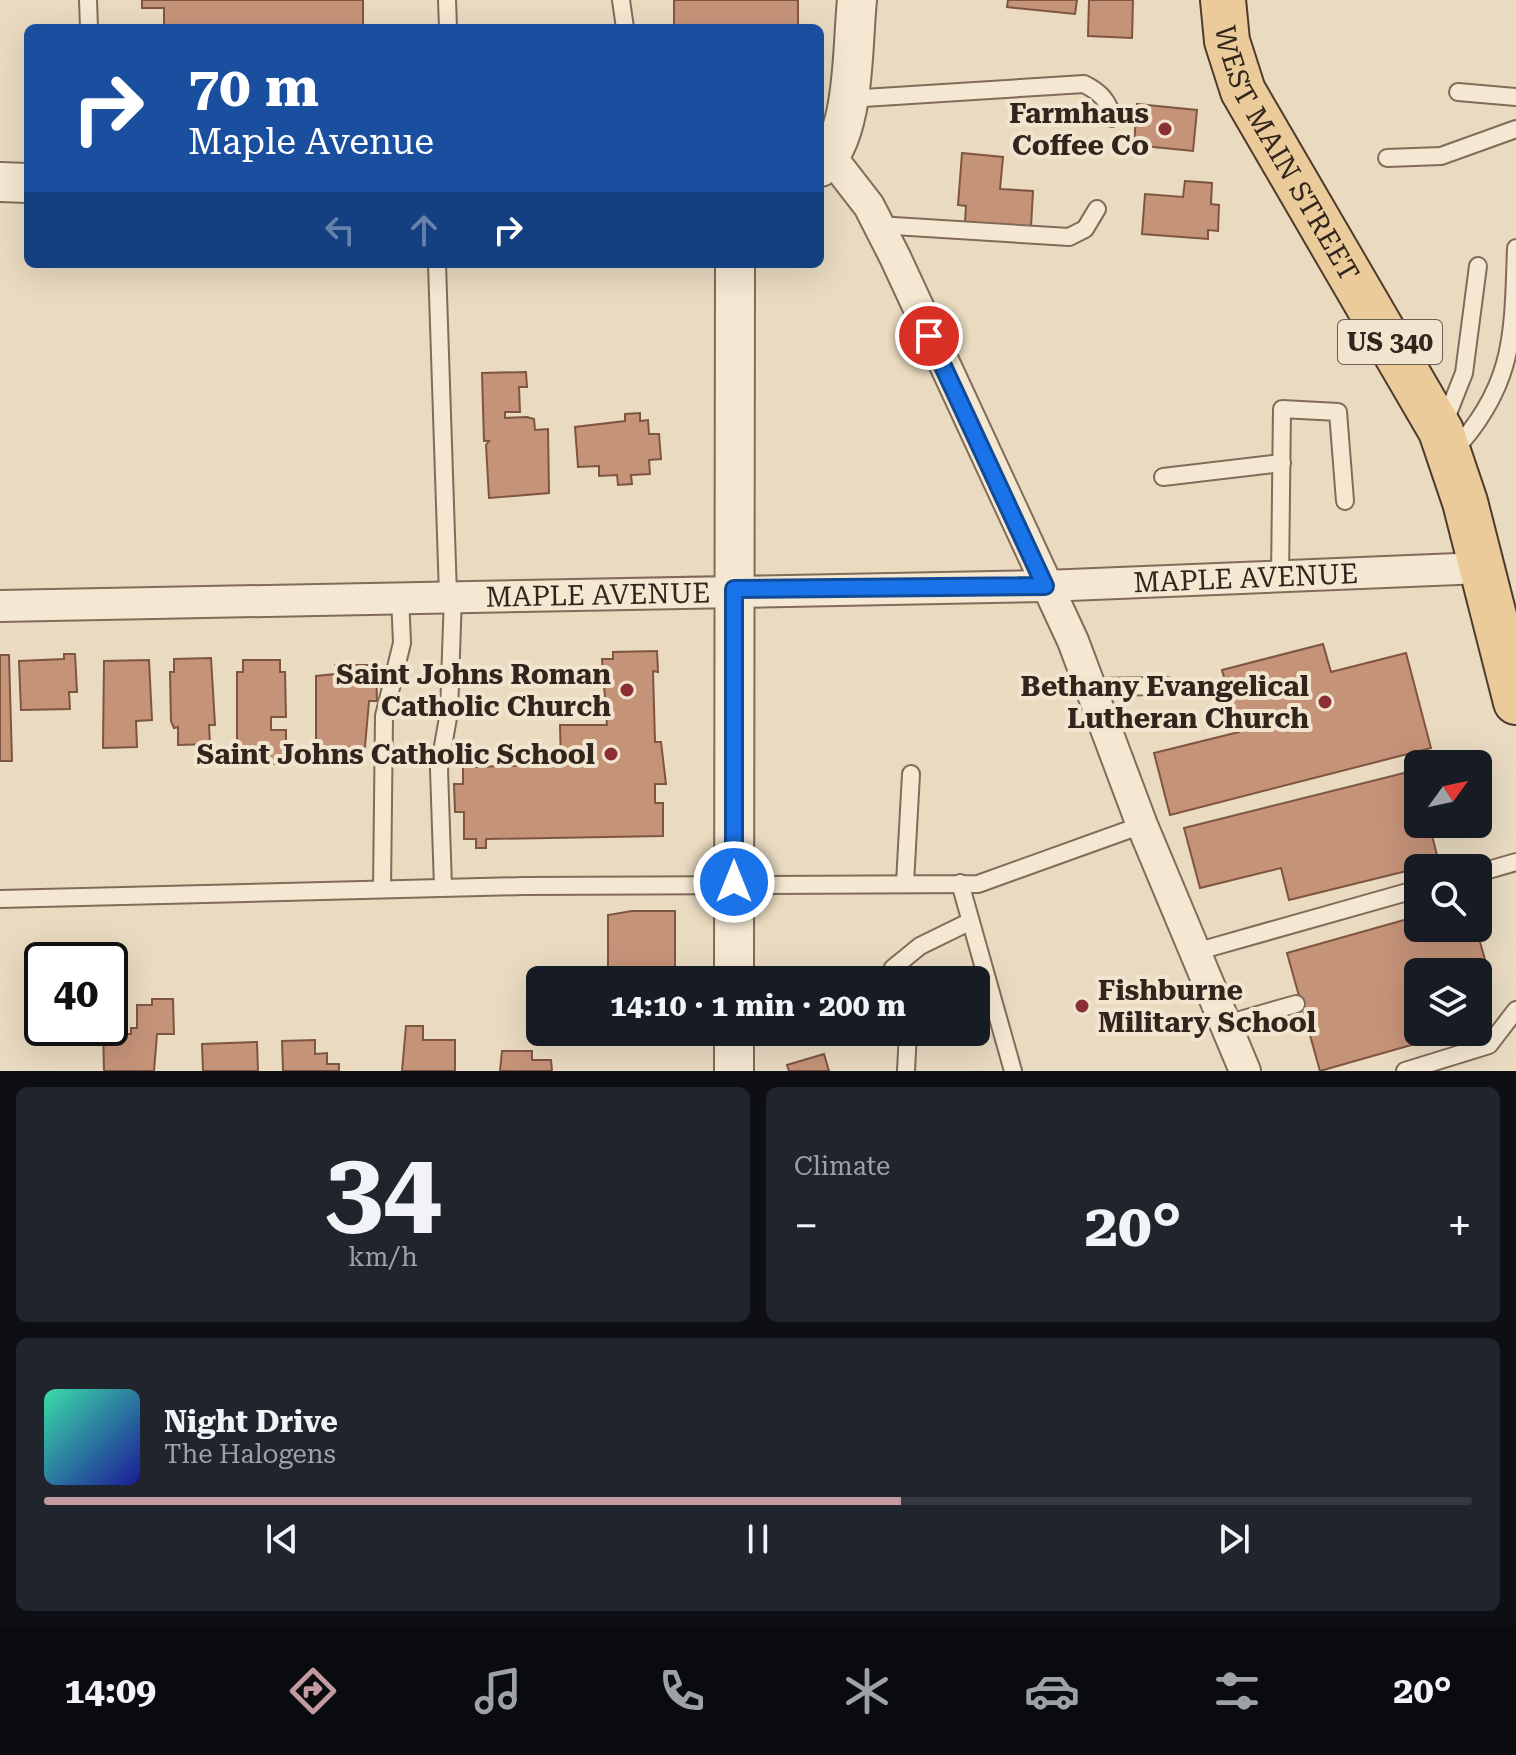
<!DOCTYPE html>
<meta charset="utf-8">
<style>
body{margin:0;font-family:"Roboto Serif",serif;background:#20242c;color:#f1f3f6;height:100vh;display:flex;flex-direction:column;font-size:30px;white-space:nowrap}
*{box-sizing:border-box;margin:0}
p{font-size:26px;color:#9ea1a6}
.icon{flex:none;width:44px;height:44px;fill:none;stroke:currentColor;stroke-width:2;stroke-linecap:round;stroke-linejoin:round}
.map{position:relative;height:1071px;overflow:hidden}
.side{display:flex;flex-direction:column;gap:16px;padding:16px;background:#0d0f14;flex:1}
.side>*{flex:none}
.banner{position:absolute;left:24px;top:24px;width:800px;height:244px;border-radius:12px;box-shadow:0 8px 32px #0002;background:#1a4fa0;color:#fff;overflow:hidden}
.needle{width:52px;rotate:57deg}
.controls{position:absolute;left:1404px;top:750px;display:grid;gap:16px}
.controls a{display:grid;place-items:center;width:88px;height:88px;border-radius:12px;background:#171b24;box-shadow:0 8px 32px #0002;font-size:40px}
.speed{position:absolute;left:24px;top:942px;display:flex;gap:16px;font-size:40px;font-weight:700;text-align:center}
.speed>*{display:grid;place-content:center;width:104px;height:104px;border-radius:50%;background:#171b24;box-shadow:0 8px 32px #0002;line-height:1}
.speed .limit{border:4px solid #111;border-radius:12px;background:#fff;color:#111}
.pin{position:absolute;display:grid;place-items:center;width:68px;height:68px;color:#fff;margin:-34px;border:4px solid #fff;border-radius:50%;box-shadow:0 2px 8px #0007}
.me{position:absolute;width:88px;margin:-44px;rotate:0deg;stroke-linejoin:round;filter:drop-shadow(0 0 6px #0008)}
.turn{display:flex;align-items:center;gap:28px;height:168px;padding:0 32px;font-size:36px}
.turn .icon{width:104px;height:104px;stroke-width:2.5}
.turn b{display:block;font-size:56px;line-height:68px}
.lanes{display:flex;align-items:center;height:76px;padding:0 32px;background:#0003;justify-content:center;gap:40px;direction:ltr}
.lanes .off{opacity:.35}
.big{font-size:60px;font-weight:700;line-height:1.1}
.side .widget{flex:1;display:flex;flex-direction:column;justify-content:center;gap:12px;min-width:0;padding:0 28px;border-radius:12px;background:#20242c}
.side .dial{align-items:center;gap:0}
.dial b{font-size:104px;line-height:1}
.song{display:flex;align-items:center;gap:24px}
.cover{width:96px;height:96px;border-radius:12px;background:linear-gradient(135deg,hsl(160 70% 55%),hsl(240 70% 35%))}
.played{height:8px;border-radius:4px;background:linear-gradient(90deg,#c39aa0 60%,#363941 60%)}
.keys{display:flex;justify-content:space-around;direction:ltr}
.heat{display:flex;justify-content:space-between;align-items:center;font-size:44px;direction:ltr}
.side .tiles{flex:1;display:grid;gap:16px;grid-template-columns:1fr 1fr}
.widget:last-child{grid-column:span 2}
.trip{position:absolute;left:526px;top:966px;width:464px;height:80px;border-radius:12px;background:#171b24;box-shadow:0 8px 32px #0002;font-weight:700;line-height:80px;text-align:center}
.menu{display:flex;height:128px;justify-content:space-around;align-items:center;background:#090b0e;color:#9ea1a6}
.menu .icon{width:56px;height:56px}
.menu .selected{color:#c39aa0}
.menu b{font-size:36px;color:#f1f3f6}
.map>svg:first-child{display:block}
.building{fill:#c59378;stroke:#7e5541;stroke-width:2}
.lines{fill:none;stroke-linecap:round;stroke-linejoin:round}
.service-casing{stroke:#816b59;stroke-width:20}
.minor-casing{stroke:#816b59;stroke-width:34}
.tertiary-casing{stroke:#816b59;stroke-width:42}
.primary-casing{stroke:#4f3b2e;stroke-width:48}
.service{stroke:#f5e8d2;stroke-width:16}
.minor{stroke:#f5e8d2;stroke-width:30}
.tertiary{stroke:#f5e8d2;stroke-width:38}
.primary{stroke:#ebcb9a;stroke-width:44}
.route-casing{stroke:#114b97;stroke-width:20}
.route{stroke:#1a73e8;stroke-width:14}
.poi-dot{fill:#8b2e36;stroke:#f2e5cf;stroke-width:3}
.labels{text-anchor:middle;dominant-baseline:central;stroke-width:8;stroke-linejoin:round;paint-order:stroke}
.shield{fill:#f2e5cf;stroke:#6c5f52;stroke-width:2}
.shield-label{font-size:26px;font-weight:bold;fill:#32251d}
.poi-label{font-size:28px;font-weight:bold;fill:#32251d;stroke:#f2e5cf;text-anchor:end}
.street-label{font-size:28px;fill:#32251d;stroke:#f2e5cf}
</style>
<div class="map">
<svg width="1516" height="1071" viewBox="0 0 1516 1071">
<rect width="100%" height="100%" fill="#e9dac0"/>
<g class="building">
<polygon points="142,0 363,0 363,28 164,28 164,8 142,8"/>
<rect x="674" y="0" width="124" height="28"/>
<polygon points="1008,0 1077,0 1075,14 1007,7"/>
<polygon points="1089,0 1133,0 1132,38 1088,36"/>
<polygon points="1137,104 1197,110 1193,151 1134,145"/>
<polygon points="962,153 1003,157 1000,189 1033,191 1031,227 965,222 966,206 958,205"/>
<polygon points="1185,181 1212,183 1211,204 1219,205 1218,231 1208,230 1208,239 1142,234 1145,194 1183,197"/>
<polygon points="526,372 527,387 519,387 520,412 505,412 505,418 527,417 534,419 535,430 548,429 549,493 489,498 486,445 489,441 484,441 482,373"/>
<polygon points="640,413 640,421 648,420 649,434 659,434 661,459 649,460 650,474 631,475 632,484 618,485 617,475 599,476 599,466 578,467 575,427 625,421 625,414"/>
<polygon points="1323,644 1331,672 1406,653 1431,748 1170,815 1154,753 1239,732 1222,670"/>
<polygon points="657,651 658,672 653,671 655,742 661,742 666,784 655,784 655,803 663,803 663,836 486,839 486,848 476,848 476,839 464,839 464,812 455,812 454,784 463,784 463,767 561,765 560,725 607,725 602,659 613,659 613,652"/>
<polygon points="64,654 75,654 77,692 69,692 70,709 21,710 19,661 64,659"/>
<polygon points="0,655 9,655 12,761 0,761"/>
<polygon points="211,658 215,725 209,725 210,744 178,745 178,727 174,728 171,721 170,672 174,672 174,659"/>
<polygon points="149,660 152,720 136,721 137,747 103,748 104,661"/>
<polygon points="243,660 280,660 280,672 285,672 286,717 271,717 271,730 286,730 286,764 237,764 237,672 243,672"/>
<polygon points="335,665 376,665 377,701 369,701 365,747 316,748 316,676 335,674"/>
<polygon points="1416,770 1418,824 1429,824 1439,863 1289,900 1281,868 1200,888 1184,828"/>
<polygon points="632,911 675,911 675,978 635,978 635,970 608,968 608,915"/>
<polygon points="1418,916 1418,928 1476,928 1488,970 1418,972 1418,1032 1457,1032 1320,1071 1287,953"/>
<polygon points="152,999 173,999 174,1034 157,1034 154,1071 104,1071 103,1028 110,1028 110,1004 126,1004 127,1034 131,1034 131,1028 137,1028 137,1005 152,1005"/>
<polygon points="406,1026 423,1026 423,1040 455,1040 455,1071 402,1071"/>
<polygon points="315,1040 315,1054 327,1053 327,1064 339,1064 339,1071 283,1071 282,1041"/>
<polygon points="257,1042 258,1071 203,1071 202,1044"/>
<polygon points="502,1051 532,1051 532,1060 551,1060 552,1071 500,1071"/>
<polygon points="824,1054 829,1071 789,1071 787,1065"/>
</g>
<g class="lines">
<defs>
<g id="service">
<polyline points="88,0 89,28"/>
<polyline points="447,0 448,28"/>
<polyline points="621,0 625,28"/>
<polyline points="1458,92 1516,97"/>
<path d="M848 99 1084 84C1100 92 1109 101 1112 118"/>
<polyline points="1387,158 1441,156 1516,129"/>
<polyline points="878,225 1069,237 1085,229 1097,209"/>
<polyline points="437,264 448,595"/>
<polyline points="1443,426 1464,373 1478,266"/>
<path d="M1451 454C1515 386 1513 335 1516 248"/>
<polyline points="1163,477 1282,463"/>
<polyline points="1280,578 1282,409 1338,412 1345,501"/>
<polyline points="1089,687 1167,686"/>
<polyline points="1478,873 1516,862"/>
<polyline points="905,883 911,774"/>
<polyline points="960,883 1013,1071"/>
<polyline points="443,887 439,769 449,712 453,595"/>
<polyline points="382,889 384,716 402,643 400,596"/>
<polyline points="0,899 524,886 978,884 1142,825"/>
<polyline points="1195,952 1418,889"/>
<polyline points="897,980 893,968 920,946 969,922"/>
<polyline points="1226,1024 1296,1004"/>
<polyline points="906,1071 908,1032"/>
<polyline points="1405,1071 1489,1045 1516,1010"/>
</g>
<g id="minor">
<polyline points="831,157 869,206 895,257 1073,641 1142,825 1245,1071"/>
<path id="s1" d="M0 606 1045 586 1482 568"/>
</g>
<g id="tertiary">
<path d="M820 167C856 136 852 46 857 0"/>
<polyline points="0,182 28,183"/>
<polyline points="734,980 735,264"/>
<polyline points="734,1032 734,1071"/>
</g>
<g id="primary">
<path id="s2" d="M1223 0 1227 41 1243 91 1441 431 1465 502 1516 702"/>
</g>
</defs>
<use href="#service" class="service-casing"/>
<use href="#minor" class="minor-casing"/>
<use href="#tertiary" class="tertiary-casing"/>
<use href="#primary" class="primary-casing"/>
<use href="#service" class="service"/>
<use href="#minor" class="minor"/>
<use href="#tertiary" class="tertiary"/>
<use href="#primary" class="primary"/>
</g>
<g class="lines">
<defs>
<polyline id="route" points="734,882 734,589 1045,586 929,336"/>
</defs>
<use href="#route" class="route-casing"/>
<use href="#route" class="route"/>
</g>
<g class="poi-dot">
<circle cx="1165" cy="129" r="8"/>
<circle cx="627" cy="690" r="8"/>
<circle cx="1325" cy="702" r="8"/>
<circle cx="611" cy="754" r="8"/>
<circle cx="1082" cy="1006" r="8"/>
</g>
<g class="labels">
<rect class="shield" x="1338" y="320" width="104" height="44" rx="6"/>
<g class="shield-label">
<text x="1390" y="342">US 340</text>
</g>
<g class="poi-label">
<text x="1149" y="113">Farmhaus<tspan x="1149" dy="32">Coffee Co</tspan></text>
<text x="611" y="674">Saint Johns Roman<tspan x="611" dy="32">Catholic Church</tspan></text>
<text x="1309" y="686">Bethany Evangelical<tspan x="1309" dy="32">Lutheran Church</tspan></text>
<text x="595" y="754">Saint Johns Catholic School</text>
<text x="1098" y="990" text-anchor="start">Fishburne<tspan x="1098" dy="32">Military School</tspan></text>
</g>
<g class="street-label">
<text stroke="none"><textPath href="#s2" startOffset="168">WEST MAIN STREET</textPath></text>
<text stroke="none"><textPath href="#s1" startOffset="1246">MAPLE AVENUE</textPath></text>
<text stroke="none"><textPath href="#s1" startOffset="598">MAPLE AVENUE</textPath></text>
</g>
</g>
</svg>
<div class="controls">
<a><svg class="needle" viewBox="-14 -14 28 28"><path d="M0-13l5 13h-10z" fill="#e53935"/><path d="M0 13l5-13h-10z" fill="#9ea1a6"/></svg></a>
<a><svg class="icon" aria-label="search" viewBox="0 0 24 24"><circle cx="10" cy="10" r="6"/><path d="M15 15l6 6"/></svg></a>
<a><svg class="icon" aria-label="layers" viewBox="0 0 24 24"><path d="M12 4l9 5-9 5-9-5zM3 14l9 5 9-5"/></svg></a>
</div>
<div class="speed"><div class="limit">40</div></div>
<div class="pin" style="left:929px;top:336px;background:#d93025"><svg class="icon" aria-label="arrive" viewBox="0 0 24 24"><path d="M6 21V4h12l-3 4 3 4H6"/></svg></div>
<svg class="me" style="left:734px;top:882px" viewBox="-20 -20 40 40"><circle r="17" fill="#1a73e8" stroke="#fff" stroke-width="3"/><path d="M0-11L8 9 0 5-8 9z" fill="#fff"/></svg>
<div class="trip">14:10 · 1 min · 200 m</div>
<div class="banner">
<div class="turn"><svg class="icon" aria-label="right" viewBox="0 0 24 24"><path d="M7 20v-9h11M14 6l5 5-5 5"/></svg><div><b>70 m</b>Maple Avenue</div></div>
<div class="lanes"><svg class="icon off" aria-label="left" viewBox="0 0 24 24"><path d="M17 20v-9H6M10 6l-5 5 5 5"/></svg><svg class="icon off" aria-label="ahead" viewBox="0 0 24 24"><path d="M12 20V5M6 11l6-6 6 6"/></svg><svg class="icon" aria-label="right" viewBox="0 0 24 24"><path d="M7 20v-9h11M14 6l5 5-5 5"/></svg></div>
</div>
</div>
<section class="side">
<div class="tiles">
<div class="widget dial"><b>34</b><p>km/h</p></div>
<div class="widget"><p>Climate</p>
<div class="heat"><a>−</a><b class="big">20°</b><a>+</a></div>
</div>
<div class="widget">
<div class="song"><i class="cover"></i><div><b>Night Drive</b><p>The Halogens</p></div></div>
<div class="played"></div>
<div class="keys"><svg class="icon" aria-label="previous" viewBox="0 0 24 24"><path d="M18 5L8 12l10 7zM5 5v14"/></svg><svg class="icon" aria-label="pause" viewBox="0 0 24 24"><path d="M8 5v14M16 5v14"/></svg><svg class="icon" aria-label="next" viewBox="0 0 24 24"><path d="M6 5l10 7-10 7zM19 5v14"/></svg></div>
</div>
</div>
</section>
<nav class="menu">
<b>14:09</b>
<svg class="icon selected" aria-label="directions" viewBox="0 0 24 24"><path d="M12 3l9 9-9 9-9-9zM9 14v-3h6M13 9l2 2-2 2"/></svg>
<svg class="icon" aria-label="music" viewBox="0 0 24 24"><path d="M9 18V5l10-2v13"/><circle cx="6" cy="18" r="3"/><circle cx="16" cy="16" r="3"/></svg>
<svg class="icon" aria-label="phone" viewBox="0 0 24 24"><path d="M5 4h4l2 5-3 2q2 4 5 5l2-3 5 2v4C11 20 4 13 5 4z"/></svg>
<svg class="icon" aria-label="climate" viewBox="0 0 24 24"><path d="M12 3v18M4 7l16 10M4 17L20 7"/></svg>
<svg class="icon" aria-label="car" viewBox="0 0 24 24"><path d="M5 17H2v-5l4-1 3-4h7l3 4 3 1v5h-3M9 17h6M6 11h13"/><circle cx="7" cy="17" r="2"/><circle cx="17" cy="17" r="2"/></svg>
<svg class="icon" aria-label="filters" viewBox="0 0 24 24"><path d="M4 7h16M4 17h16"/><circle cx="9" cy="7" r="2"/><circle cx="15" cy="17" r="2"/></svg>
<b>20°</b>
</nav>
